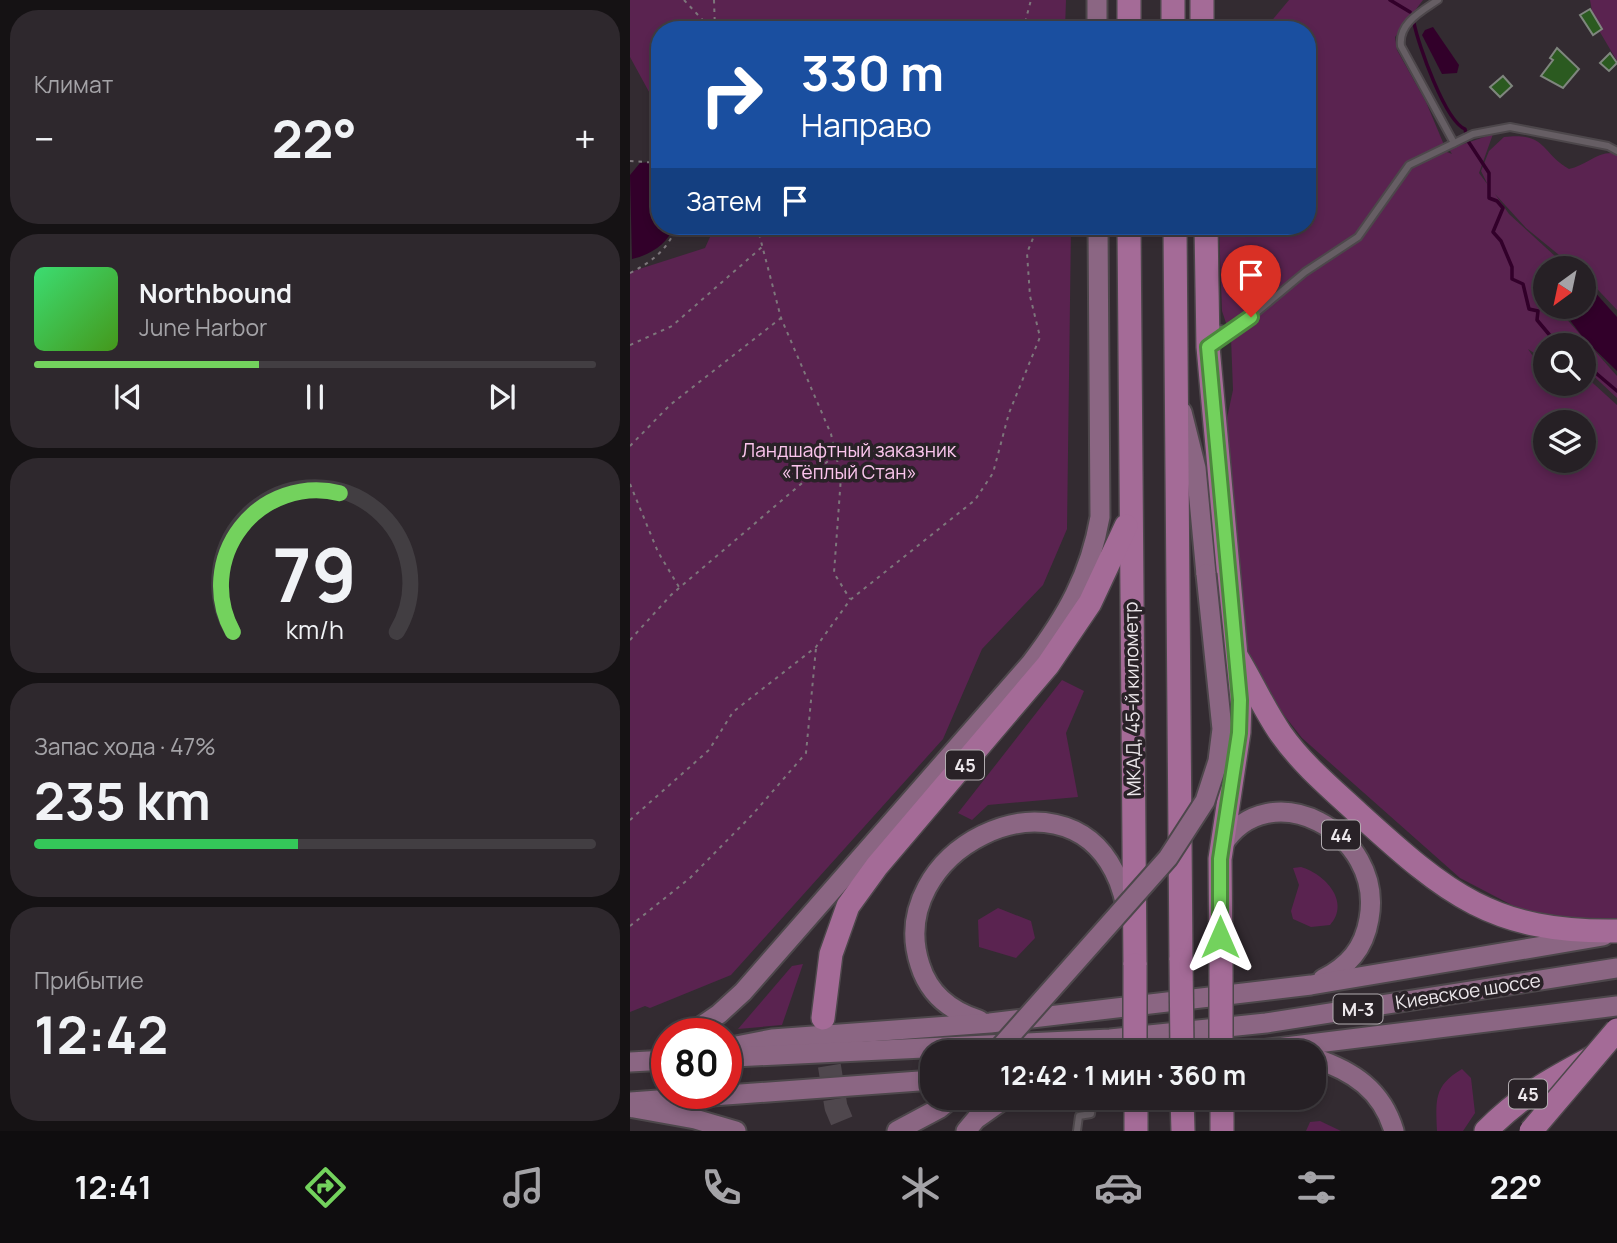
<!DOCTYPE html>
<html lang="ru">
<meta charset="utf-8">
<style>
body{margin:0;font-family:Manrope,sans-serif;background:#2e282d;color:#f1f3f6;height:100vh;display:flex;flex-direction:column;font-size:26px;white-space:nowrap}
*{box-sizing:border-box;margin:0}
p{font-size:23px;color:#a4a3a7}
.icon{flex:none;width:38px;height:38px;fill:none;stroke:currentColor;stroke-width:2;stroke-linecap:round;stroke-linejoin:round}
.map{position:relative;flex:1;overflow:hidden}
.details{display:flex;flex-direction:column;gap:10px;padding:10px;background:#151214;width:630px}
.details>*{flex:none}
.banner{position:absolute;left:21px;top:21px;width:665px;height:214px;border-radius:28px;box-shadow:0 4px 10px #0003,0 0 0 2px #423e42;background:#1a4fa0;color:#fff;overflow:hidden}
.needle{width:46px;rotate:213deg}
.controls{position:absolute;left:903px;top:256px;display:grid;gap:14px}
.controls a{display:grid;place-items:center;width:63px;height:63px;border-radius:50%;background:#262025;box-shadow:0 4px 10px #0003,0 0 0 2px #423e42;font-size:35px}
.speed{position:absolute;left:21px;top:1018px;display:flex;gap:14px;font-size:35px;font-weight:700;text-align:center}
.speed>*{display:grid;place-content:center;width:91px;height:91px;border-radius:50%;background:#262025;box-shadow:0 4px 10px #0003,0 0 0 2px #423e42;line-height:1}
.speed .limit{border:10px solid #d22;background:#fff;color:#111}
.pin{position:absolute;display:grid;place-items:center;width:60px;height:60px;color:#fff;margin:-72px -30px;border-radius:50% 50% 50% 0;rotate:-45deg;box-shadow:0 0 7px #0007}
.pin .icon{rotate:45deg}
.me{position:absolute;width:77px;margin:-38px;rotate:0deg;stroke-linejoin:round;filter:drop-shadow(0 0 5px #0008)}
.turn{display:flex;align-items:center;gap:24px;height:147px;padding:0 35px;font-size:32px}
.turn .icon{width:91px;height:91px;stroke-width:2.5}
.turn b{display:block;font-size:49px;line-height:60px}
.then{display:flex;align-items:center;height:66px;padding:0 35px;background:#0003;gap:14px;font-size:26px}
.big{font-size:52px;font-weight:700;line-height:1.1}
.details .widget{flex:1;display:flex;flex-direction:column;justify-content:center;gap:10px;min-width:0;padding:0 24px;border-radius:28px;background:#2e282d}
.details .dial{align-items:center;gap:0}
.dial svg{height:182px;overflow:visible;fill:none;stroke:#423e42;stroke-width:7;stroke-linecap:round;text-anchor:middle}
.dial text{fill:#f1f3f6;stroke:none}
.song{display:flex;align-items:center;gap:21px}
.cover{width:84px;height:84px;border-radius:10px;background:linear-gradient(135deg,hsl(140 70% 55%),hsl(100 70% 35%))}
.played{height:7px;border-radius:4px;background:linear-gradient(90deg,#73d25d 40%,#423e42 40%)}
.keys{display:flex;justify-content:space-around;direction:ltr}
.heat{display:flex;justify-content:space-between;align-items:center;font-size:38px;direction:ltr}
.charge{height:10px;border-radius:5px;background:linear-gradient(90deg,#34c759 47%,#423e42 0)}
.trip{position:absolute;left:290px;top:1040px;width:406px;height:70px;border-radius:28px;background:#262025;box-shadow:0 4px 10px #0003,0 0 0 2px #423e42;font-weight:700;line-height:70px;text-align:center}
.tabs{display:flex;height:112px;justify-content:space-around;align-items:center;background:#0f0d0f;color:#a4a3a7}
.tabs .icon{width:49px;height:49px}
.tabs .current{color:#73d25d}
.tabs b{font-size:32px;color:#f1f3f6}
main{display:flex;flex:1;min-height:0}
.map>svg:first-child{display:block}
.green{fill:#5a2350;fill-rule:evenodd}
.water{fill:#32002a}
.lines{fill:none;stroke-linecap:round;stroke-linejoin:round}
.stream{stroke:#32002a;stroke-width:3.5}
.building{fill:#2b5a20;stroke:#7f867e;stroke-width:2}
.highway-tunnel{stroke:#4f474d;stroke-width:23;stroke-dasharray:23 11;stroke-linecap:butt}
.lane-casing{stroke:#4d474b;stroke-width:10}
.primary-casing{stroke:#4d474b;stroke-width:23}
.highway-casing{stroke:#4d474b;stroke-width:26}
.path{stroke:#7d767b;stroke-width:2;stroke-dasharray:3.5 5;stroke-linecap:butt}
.lane{stroke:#665e64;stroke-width:6}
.primary{stroke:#8b6683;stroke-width:19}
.highway{stroke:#a46b97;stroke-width:23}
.primary-bridge-casing{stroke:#4d474b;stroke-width:23;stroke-linecap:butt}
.highway-bridge-casing{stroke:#4d474b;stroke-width:26;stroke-linecap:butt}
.primary-bridge{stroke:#8b6683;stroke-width:19}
.highway-bridge{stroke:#a46b97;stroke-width:23}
.route-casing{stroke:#4b883c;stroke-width:18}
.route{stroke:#73d25d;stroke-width:12}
.labels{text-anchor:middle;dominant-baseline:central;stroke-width:7;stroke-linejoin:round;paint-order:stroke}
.shield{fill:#292227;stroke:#b2acb0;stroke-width:2}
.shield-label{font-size:18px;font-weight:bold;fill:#ece7eb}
.park-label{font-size:19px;fill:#fcc6ee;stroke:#292227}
.street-label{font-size:19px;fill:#ece7eb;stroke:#292227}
</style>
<main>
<section class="details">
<div class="widget"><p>Климат</p>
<div class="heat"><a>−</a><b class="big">22°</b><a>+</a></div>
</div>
<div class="widget">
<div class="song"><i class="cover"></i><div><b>Northbound</b><p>June Harbor</p></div></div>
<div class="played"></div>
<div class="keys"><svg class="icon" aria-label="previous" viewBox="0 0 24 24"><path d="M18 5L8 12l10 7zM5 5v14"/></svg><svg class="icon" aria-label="pause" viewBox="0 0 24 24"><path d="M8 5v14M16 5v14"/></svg><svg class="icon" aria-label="next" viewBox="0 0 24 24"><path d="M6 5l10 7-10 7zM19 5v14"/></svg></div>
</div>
<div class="widget dial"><svg viewBox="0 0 100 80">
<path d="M14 69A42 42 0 1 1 86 69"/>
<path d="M14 69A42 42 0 0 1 61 8" stroke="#73d25d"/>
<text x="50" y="56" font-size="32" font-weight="700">79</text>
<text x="50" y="72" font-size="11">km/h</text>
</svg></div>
<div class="widget"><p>Запас хода · 47%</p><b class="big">235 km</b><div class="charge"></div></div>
<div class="widget"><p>Прибытие</p><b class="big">12:42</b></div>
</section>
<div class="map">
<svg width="987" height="1131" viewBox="0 0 987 1131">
<rect width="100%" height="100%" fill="#332b31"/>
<g class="green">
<polygon points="0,0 436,0 435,30 30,30 30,112 0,57"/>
<path d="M659 0H793L765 37 767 50 796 102 817 152 822 154 819 149 863 134 849 173 858 185 851 171 859 151 874 137C917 132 911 153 939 169 956 166 970 149 987 154V310L954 275V268H945L896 228 865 194 879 214 926 257 909 274 915 306H925L987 376V398L954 367V345L919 343 904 353 898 349 904 358 911 357 915 351V383H954V375L987 405V921L974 924 901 915 830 878 672 738 639 696 619 656 608 598 594 432 603 390 601 338 592 311 589 226H677V30H634ZM915 422H954V460H915Z"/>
<polygon points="960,0 987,0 987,61 964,22"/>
<polygon points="85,226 441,226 437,529 413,585 352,649 313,739 101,975 20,1008 15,1006 0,1012 0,272 75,248"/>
<polygon points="432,680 454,691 436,733 448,797 358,805 342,820 328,813"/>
<path d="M671 867C695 874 721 902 700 925L681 927 663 919 661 911 669 885 663 868Z"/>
<polygon points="368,908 401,921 405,938 386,958 349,947 348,920"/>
<polygon points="173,964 152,1025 108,1029 162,966"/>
<path d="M832 1069 841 1078 845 1113 833 1131H807C806 1101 803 1086 832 1069Z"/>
<polygon points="690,1121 711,1131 676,1131 680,1122"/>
</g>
<g class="water">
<polygon points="803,27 829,65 827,73 812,74 792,35 795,30"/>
<path d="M19 162 30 165V226H44C38 244 20 255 2 259L0 175 10 163Z"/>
<polygon points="954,280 987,317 987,371 955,340 929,306 954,306"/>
</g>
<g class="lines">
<g class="stream">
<polyline points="760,0 780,12"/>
<path d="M784 23C788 44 815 121 835 129L836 134"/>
<polyline points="838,141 859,173 859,198 867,201 873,208 863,232 871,241 882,267 882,279 893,284 899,309 908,311 907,320 928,345"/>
<polyline points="954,363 987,391"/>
</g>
</g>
<g class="building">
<polygon points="960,9 972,29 963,35 950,15"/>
<polygon points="927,48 949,69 933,88 911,76 923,60 920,58"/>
<polygon points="980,53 987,63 979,71 970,63"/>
<polygon points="873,76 882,86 870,97 860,87"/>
</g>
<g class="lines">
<polyline class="highway-tunnel" points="194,1032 206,1107 216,1131"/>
<defs>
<g id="lane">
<path d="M808 0C792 11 768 23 771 46L824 143"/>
<polyline points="582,327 603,332 583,344"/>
<polyline points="603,332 675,272 728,237 779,165 843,134 880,127 978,146 987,151"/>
<polyline points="447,1131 449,1116 461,1114 463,1097"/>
</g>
<g id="primary">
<polyline points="467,0 467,30"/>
<polyline points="552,412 566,468 576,574"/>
<path d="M592 846C638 771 755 832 739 919 734 949 718 966 693 979"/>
<path d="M349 1020C320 1011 299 994 290 965 253 852 429 763 484 871 492 886 495 901 498 917"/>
<path d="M60 1034 89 1014 113 992 401 663C436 617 460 575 470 517L468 226"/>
<polyline points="96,1048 142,1039 360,1023 681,985 973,936"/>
<polyline points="615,1052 987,1006"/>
<polyline points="104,1057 480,1039 636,1023 987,968"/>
<path d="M684 1058C723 1071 752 1090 764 1131"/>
<polyline points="0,1062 37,1060"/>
<polyline points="0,1102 303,1080"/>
<polyline points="4,1108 65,1119 106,1131"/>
<polyline points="267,1131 310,1108 323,1097"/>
<polyline points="336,1131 346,1119 377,1097"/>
</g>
<g id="highway">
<polyline points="499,0 499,30"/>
<polyline points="543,0 543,30"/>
<polyline points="572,0 572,30"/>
<polyline points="499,226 505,965"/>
<polyline points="545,226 551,960"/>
<polyline points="576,226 578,347 610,700 609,732 590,859 591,963"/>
<path d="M608 659C623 684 635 711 651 734 672 764 702 789 729 814 817 894 863 933 987 931"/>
<polyline points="193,1018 201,954 218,906 247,866 418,665 460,603 496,526"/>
<polyline points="506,1097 506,1131"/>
<polyline points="552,1097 553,1131"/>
<polyline points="592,1097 592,1131"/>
<path d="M856 1131C892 1095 920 1080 965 1056"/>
</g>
</defs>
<use href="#lane" class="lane-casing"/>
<use href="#primary" class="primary-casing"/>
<use href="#highway" class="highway-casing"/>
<g class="path">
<polyline points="54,0 82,30"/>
<polyline points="84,0 85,30"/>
<polyline points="393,30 401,0"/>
<polyline points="0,161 30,163"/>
<polyline points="127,226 151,318 201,434 211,477 204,573 220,599"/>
<path d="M0 273C22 262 38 249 47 226"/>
<polyline points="0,345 42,326 132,247"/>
<polyline points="0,446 40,405 151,318"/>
<polyline points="0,484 28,552 49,587"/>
<polyline points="0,640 41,595 205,455"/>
<polyline points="0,820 79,750 103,712 186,647 220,600 345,500 363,473 379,413 410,337 400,296 397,253 408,226"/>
<polyline points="0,926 60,878 123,814 176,753 186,648"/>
</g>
<use href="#lane" class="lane"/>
<use href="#primary" class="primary"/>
<use href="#highway" class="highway"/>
<defs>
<polyline id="primary-bridge" points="366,1052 538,858 575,801 588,761 592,729 576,574"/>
<g id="highway-bridge">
<polyline points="551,960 552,1052"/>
<polyline points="591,963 591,1052"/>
<polyline points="505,965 505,1052"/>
<polyline points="901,1131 987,1030"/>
</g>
</defs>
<use href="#primary-bridge" class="primary-bridge-casing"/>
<use href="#highway-bridge" class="highway-bridge-casing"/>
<use href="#primary-bridge" class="primary-bridge"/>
<use href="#highway-bridge" class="highway-bridge"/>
</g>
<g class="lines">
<defs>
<polyline id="route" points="590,937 590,859 609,733 610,700 578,347 621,317"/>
</defs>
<use href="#route" class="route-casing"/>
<use href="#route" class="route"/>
</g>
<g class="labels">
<g class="shield">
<rect x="316" y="750.5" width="38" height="29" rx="5"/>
<rect x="692" y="820.5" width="38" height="29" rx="5"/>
<rect x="703.5" y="994.5" width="49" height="29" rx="5"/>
<rect x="879" y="1079.5" width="38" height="29" rx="5"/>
</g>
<g class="shield-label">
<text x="335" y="765">45</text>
<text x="711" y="835">44</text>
<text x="728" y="1009">М-3</text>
<text x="898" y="1094">45</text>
</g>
<g class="park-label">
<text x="219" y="450">Ландшафтный заказник<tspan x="219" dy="22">«Тёплый Стан»</tspan></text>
</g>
<g class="street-label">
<text transform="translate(502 699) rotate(-91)">МКАД, 45-й километр</text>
<text transform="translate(838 991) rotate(-9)">Киевское шоссе</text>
</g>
</g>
</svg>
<div class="controls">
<a><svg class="needle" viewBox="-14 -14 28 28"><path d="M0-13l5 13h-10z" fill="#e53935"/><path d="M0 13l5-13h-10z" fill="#a4a3a7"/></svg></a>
<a><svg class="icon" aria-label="search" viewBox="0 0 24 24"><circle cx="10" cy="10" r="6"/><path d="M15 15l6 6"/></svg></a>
<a><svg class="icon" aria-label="layers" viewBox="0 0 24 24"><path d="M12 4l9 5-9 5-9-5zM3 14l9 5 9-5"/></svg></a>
</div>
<div class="speed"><div class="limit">80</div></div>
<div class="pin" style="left:621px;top:317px;background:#d93025"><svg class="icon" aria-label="arrive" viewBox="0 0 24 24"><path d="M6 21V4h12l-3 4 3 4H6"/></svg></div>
<svg class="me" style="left:590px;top:937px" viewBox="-20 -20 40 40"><path d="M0-17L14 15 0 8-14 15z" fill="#73d25d" stroke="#fff" stroke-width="4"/></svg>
<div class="trip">12:42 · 1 мин · 360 m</div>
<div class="banner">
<div class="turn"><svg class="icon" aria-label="right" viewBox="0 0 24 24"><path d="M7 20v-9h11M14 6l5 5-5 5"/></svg><div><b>330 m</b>Направо</div></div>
<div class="then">Затем<svg class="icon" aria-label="arrive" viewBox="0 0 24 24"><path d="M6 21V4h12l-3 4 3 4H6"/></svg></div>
</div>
</div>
</main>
<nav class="tabs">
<b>12:41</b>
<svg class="icon current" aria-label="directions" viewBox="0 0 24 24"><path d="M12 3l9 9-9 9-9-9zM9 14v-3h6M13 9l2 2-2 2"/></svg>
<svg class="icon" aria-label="music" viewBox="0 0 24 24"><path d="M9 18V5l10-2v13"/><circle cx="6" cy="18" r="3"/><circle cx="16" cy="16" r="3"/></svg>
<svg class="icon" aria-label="phone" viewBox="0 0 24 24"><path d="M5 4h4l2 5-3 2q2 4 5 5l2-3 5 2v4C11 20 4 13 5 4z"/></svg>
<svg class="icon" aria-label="climate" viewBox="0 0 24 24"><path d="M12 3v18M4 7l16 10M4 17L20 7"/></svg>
<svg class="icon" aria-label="car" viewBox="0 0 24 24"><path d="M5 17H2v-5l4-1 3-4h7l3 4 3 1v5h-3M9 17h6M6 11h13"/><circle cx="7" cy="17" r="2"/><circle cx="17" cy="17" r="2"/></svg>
<svg class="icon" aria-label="filters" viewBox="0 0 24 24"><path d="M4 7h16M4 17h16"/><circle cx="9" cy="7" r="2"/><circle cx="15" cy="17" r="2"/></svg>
<b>22°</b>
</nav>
